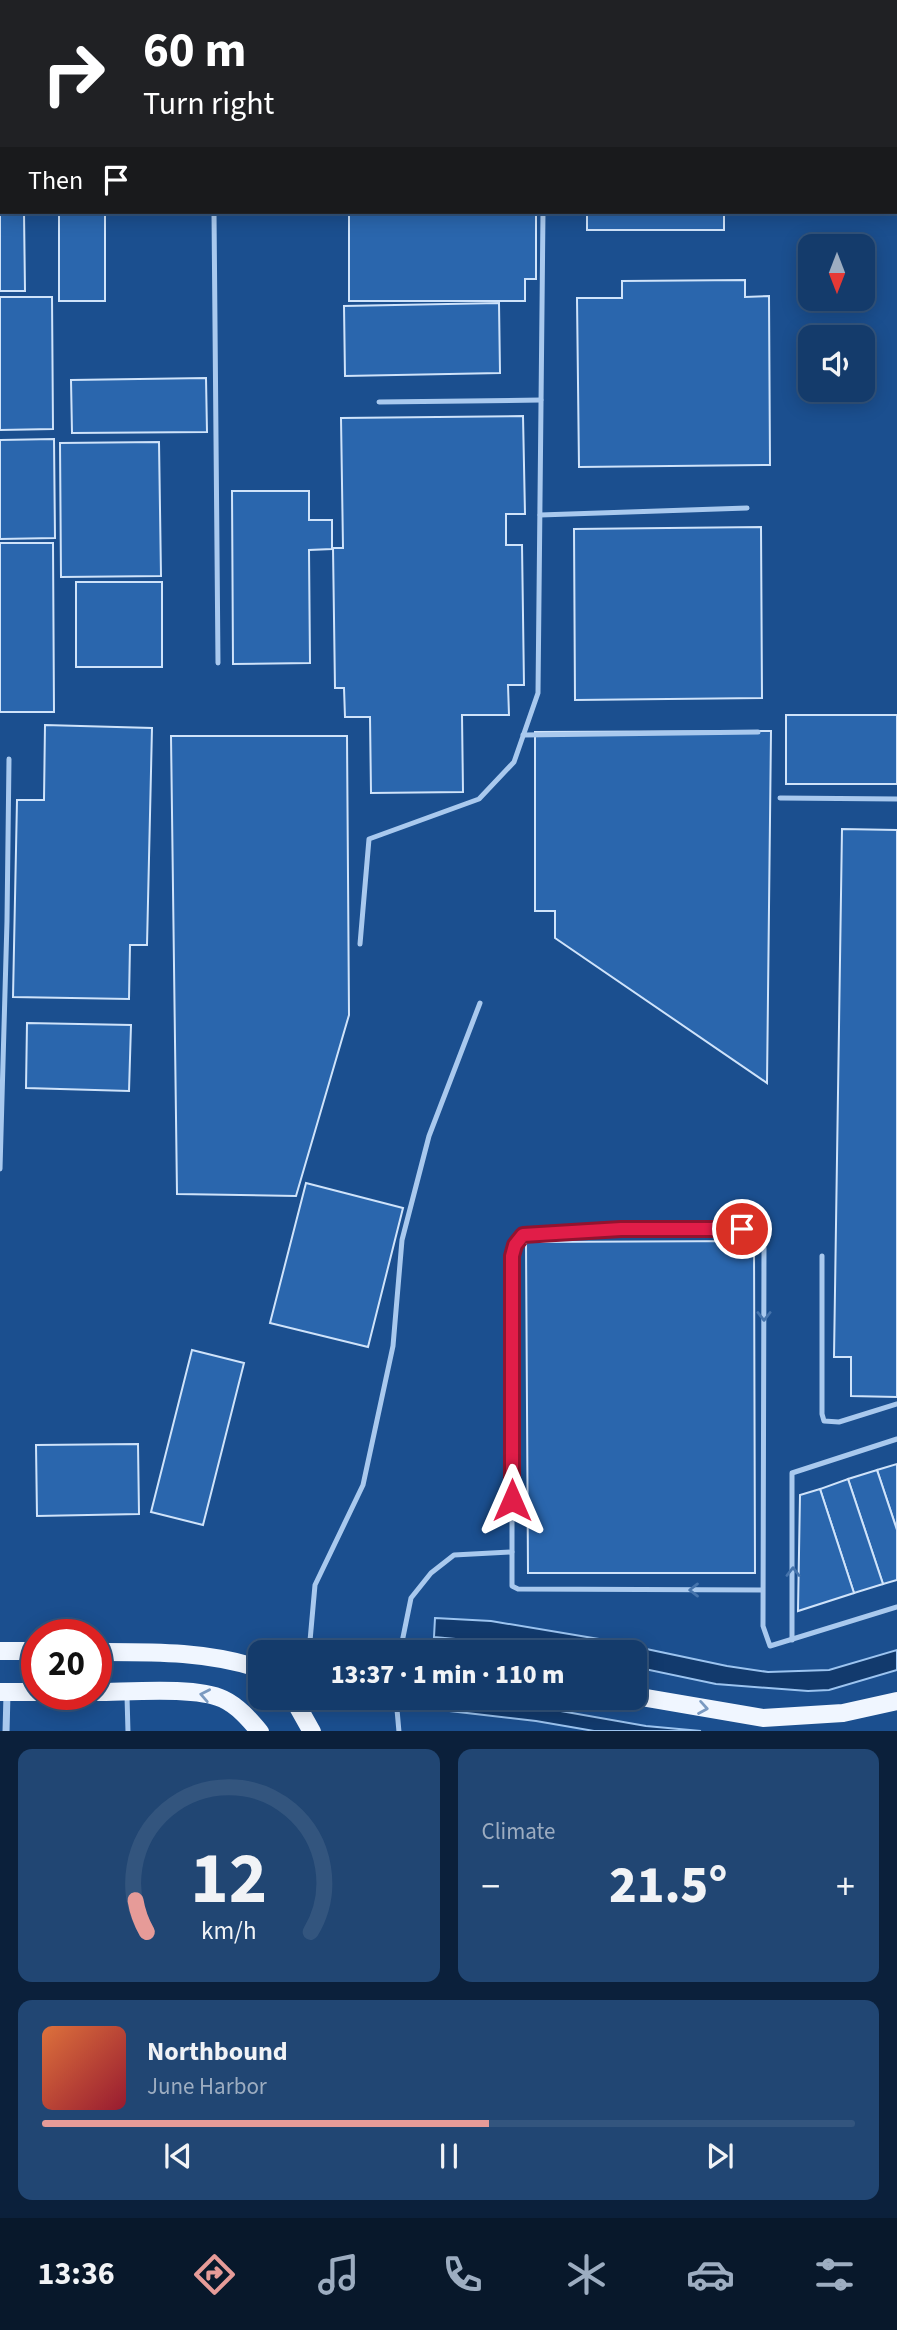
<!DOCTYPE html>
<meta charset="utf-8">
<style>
body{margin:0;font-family:"Source Sans 3",sans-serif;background:#214673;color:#f1f3f6;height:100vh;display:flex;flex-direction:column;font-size:26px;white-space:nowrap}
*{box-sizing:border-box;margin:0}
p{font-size:23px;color:#9dadc1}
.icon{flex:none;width:38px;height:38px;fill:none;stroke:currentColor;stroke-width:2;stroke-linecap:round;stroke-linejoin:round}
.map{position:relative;height:1731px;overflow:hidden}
.panel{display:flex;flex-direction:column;gap:18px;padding:18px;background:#0b203b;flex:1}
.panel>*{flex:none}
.top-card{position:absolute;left:0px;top:0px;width:898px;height:214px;box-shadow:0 4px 18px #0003,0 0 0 2px #33557e;background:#202124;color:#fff;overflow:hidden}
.needle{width:46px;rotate:180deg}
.tools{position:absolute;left:798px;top:234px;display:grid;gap:14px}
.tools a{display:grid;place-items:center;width:77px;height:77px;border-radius:14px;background:#143b6b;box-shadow:0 4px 18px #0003,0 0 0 2px #33557e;font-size:35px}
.speed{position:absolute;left:21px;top:1619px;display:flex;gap:14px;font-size:35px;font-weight:700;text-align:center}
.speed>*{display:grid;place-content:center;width:91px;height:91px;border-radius:50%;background:#143b6b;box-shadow:0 4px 18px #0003,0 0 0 2px #33557e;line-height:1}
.speed .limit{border:10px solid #d22;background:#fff;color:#111}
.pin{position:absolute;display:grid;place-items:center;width:60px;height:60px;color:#fff;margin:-30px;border:4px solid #fff;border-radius:50%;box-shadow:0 2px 7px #0007}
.me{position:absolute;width:77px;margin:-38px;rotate:0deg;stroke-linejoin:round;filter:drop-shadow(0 0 5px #0008)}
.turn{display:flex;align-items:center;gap:24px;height:147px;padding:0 28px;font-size:32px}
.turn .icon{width:91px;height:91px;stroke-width:2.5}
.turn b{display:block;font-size:49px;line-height:60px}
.then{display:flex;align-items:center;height:66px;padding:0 28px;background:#0003;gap:14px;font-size:26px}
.big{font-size:52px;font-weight:800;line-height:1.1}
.panel .tile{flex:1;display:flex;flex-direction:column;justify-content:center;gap:10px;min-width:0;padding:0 24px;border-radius:14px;background:#214673}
.panel .dial{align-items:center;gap:0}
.dial svg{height:182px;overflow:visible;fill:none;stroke:#33557e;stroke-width:7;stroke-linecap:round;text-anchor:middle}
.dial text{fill:#f1f3f6;stroke:none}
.song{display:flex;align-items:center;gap:21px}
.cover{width:84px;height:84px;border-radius:10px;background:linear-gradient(135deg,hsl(20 70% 55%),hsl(350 70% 35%))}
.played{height:7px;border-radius:4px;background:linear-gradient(90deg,#e69b98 55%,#33557e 55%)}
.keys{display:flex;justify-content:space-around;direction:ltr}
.heat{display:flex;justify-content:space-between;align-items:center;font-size:38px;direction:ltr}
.panel .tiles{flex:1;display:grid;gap:18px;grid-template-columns:1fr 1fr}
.tile:last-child{grid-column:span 2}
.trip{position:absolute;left:248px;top:1640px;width:399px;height:70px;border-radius:14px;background:#143b6b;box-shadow:0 4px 18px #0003,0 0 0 2px #33557e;font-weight:800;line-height:70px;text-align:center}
.tab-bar{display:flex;height:112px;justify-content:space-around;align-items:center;background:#08182b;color:#9dadc1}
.tab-bar .icon{width:49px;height:49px}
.tab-bar .on{color:#e69b98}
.tab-bar b{font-size:32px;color:#f1f3f6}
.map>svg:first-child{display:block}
.water{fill:#123a6d;stroke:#9cc4f0;stroke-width:2}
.building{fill:#2a66ad;stroke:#cfe3fa;stroke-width:2}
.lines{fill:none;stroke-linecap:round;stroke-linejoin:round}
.lane{stroke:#a9c9ee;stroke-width:5}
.street{stroke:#a9c9ee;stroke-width:7}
.primary{stroke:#f0f6ff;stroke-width:18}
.oneway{stroke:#4674ac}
.oneway2{stroke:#7b9ac1}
.route-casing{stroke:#92132f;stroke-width:18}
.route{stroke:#e11d48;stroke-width:12}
</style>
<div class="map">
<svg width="897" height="1732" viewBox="0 0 897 1732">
<rect width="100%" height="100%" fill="#1b4f8f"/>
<g class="water">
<polygon points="435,1618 491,1621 599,1639 727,1666 768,1672 829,1670 897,1650 897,1670 829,1690 808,1691 716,1684 635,1667 635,1652 562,1652 521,1645 434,1637"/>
<polygon points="425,1698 487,1698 646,1726 701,1731 594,1731 536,1721 424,1708"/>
</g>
<g class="building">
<polygon points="0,0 34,0 2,2 2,83"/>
<rect x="62" y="0" width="45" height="2"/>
<rect x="236" y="0" width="77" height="2"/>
<rect x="349" y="0" width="165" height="2"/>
<rect x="587" y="0" width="137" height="2"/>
<polygon points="0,85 2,212 24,212 25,291 0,291"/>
<rect x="59" y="212" width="46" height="89"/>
<polygon points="349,212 536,212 536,279 525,279 525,301 349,301"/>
<rect x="587" y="212" width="137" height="18"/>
<polygon points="745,280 745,297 769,296 770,465 579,467 577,298 622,298 622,281"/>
<polygon points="0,297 52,297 53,429 0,430"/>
<polygon points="499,303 500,373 345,376 344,306"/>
<polygon points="206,378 207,432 72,433 71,380"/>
<polygon points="523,416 525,514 506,514 506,545 522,545 524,685 508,685 509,715 462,715 463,792 371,793 370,717 345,717 344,688 335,688 333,548 343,548 341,418"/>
<polygon points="54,439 55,538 0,539 0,440"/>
<polygon points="159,442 161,576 61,577 60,443"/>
<polygon points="232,491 309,491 309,520 332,520 332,549 309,550 310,663 233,664"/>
<polygon points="761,527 762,698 575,700 574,529"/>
<polygon points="0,543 53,543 54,712 0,712"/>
<rect x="76" y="582" width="86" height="85"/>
<rect x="786" y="715" width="111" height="69"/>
<polygon points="45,725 152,728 147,945 130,945 129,999 13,997 17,800 44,800"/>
<polygon points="771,731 767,1083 555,938 555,911 535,911 535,732"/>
<polygon points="171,736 347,736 349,1015 296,1196 177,1194"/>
<polygon points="842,829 897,830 897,1397 851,1396 851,1357 834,1357"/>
<polygon points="27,1023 131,1025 129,1091 26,1088"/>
<polygon points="306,1183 403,1208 368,1347 270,1323"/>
<polygon points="754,1241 755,1573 528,1573 526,1242"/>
<polygon points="192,1350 244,1363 203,1525 151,1512"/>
<polygon points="138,1444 139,1514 37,1516 36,1445"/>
<polygon points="897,1464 897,1530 877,1470"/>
<polygon points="877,1470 897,1530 897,1580 883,1584 848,1479"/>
<polygon points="848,1479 883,1584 854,1593 820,1489"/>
<polygon points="820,1489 854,1593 798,1611 800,1495"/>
</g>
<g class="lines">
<g class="lane">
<polyline points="212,0 212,2"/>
<polyline points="339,2 339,0"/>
<polyline points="545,2 545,0"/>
<polyline points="214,212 218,663"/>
<polyline points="379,402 541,400"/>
<polyline points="540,515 747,508"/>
<polyline points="523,735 758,732"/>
<polyline points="780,798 897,799"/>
<polyline points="360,944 369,839 479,799 514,762 538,693 543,212"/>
<polyline points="0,1169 7,921 9,759"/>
<polyline points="822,1256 822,1414 824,1421 839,1422 897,1404"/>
<polyline points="763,1590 518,1589 512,1586 512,1256 515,1245 523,1235 621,1229 742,1229 758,1236 764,1248 763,1626 770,1646 897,1607"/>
<polyline points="792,1640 792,1473 897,1439"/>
<polyline points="309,1652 315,1585 363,1485 393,1346 402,1240 429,1136 480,1003"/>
<polyline points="400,1652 411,1598 431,1573 454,1555 512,1552"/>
<polyline points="127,1696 128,1732"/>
<polyline points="396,1698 399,1732"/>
</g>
<polyline class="street" points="6,1732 7,1694"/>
<g class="primary">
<polyline points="0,1651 37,1651"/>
<path d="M96 1652C152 1652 207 1651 261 1669"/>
<polyline points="0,1692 37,1692"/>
<path d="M96 1692C128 1692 196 1686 223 1699 238 1706 249 1719 260 1732"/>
<polyline points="635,1696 763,1718 843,1713 897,1701"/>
<polyline points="293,1698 312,1732"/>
</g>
</g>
<defs><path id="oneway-chevron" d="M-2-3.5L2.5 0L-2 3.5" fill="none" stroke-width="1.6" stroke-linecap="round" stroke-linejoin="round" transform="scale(1.75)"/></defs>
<g class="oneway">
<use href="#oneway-chevron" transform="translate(764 1316) rotate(90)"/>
<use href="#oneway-chevron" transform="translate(793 1572) rotate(-90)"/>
<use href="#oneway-chevron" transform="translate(694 1590) rotate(-180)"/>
</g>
<g class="oneway2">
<use href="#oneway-chevron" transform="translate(205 1695) rotate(-169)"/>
<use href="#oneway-chevron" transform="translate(703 1708) rotate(10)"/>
</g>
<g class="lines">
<defs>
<polyline id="route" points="512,1500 512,1256 515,1245 523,1235 621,1229 742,1229"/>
</defs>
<use href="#route" class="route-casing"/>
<use href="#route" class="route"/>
</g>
</svg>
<div class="tools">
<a><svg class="needle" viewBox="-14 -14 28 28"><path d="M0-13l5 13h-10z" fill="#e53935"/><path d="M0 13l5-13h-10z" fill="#9dadc1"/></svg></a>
<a><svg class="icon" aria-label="sound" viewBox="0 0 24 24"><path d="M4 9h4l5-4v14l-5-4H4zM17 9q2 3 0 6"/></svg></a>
</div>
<div class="speed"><div class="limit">20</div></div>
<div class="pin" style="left:742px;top:1229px;background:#d93025"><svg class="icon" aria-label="arrive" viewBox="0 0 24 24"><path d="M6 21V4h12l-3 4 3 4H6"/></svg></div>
<svg class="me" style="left:512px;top:1500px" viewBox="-20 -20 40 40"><path d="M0-17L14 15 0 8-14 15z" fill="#e11d48" stroke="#fff" stroke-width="4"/></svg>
<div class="trip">13:37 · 1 min · 110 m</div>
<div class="top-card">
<div class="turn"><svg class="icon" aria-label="right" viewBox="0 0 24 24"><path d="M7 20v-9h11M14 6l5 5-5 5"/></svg><div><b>60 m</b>Turn right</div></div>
<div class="then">Then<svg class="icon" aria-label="arrive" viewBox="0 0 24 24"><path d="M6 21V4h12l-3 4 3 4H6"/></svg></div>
</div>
</div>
<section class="panel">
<div class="tiles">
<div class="tile dial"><svg viewBox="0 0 100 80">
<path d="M14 69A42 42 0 1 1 86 69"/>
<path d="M14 69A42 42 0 0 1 9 55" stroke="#e69b98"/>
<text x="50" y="56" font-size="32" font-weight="700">12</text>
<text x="50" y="72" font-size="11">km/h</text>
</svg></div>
<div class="tile"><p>Climate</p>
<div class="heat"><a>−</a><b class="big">21.5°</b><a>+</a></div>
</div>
<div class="tile">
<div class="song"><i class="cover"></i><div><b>Northbound</b><p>June Harbor</p></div></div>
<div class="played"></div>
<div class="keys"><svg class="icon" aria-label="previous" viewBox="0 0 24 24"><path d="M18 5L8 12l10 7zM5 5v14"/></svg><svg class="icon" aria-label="pause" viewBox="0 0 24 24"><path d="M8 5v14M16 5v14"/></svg><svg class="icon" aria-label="next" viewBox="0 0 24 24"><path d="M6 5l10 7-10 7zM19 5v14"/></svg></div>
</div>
</div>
</section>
<nav class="tab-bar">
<b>13:36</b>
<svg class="icon on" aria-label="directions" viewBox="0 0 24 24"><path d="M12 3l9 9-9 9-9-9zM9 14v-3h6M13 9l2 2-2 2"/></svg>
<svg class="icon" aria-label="music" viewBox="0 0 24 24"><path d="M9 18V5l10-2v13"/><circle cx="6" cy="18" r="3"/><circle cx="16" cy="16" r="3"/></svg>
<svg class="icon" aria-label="phone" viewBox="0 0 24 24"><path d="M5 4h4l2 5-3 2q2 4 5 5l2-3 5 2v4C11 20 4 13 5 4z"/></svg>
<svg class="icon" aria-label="climate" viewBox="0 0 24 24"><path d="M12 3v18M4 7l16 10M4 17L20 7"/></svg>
<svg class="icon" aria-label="car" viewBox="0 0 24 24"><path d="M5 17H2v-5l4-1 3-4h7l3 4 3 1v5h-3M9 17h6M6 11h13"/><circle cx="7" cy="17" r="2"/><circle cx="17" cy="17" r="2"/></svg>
<svg class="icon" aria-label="filters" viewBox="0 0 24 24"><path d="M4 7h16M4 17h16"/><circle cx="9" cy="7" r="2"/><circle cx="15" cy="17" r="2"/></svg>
</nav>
